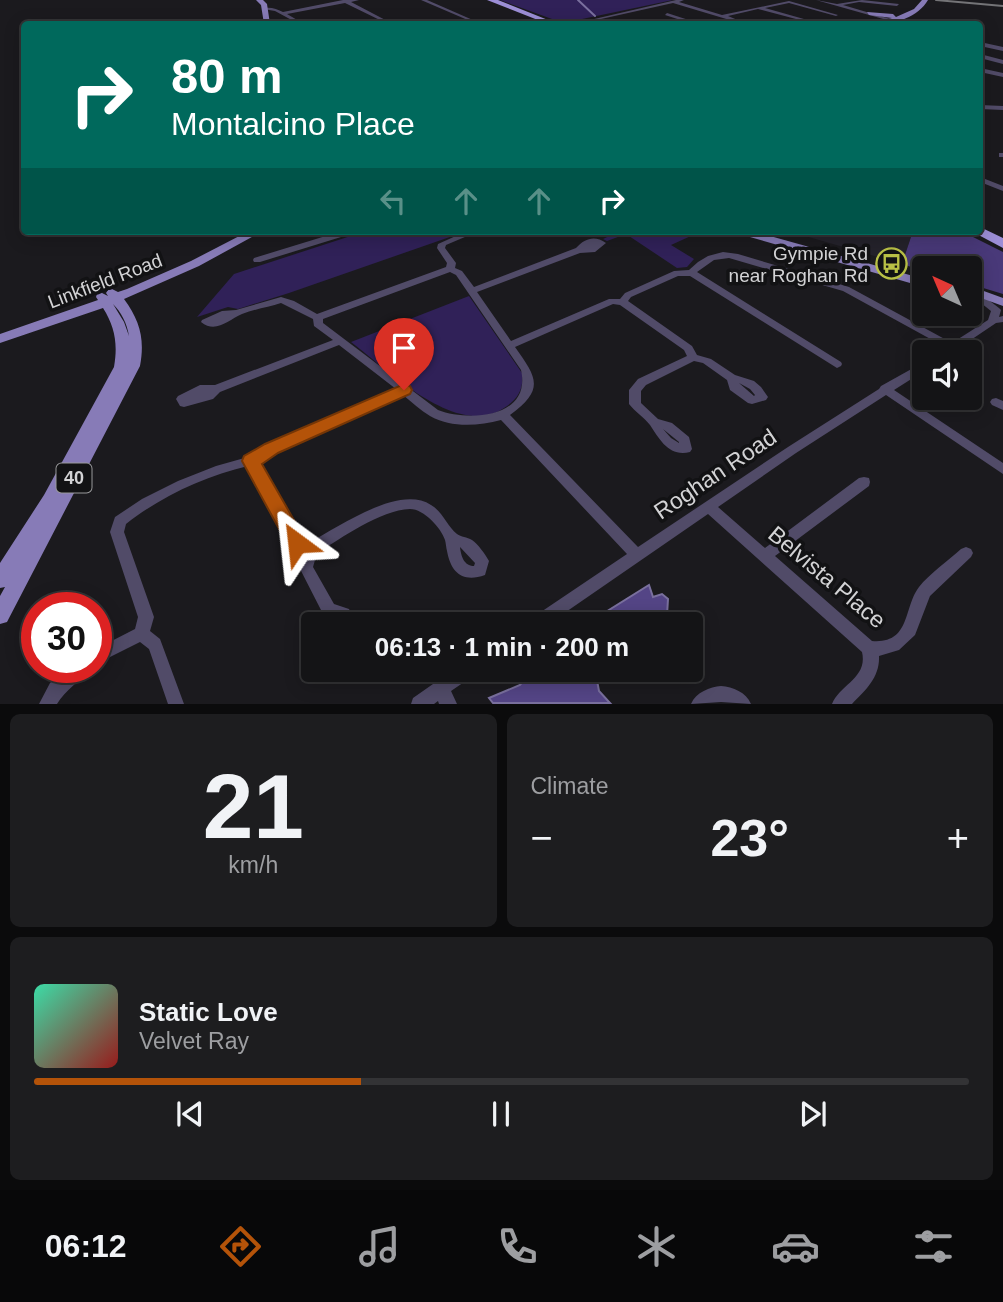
<!DOCTYPE html>
<meta charset="utf-8">
<style>
body{margin:0;font-family:Helvetica,sans-serif;background:#1d1d1f;color:#f1f3f6;height:100vh;display:flex;flex-direction:column;font-size:26px;white-space:nowrap}
*{box-sizing:border-box;margin:0}
p{font-size:23px;color:#9d9ea1}
.icon{flex:none;width:38px;height:38px;fill:none;stroke:currentColor;stroke-width:2;stroke-linecap:round;stroke-linejoin:round}
.map{position:relative;height:704px;overflow:hidden}
.sheet{display:flex;flex-direction:column;gap:10px;padding:10px;background:#0b0b0c;flex:1}
.sheet>*{flex:none}
.banner{position:absolute;left:21px;top:21px;width:962px;height:214px;border-radius:7px;box-shadow:0 4px 18px #0003,0 0 0 2px #333335;background:#00695c;color:#fff;overflow:hidden}
.needle{width:46px;rotate:316deg}
.controls{position:absolute;left:912px;top:256px;display:grid;gap:14px}
.controls a{display:grid;place-items:center;width:70px;height:70px;border-radius:7px;background:#141416;box-shadow:0 4px 18px #0003,0 0 0 2px #333335;font-size:35px}
.speed{position:absolute;left:21px;top:592px;display:flex;gap:14px;font-size:35px;font-weight:700;text-align:center}
.speed>*{display:grid;place-content:center;width:91px;height:91px;border-radius:50%;background:#141416;box-shadow:0 4px 18px #0003,0 0 0 2px #333335;line-height:1}
.speed .limit{border:10px solid #d22;background:#fff;color:#111}
.pin{position:absolute;display:grid;place-items:center;width:60px;height:60px;color:#fff;margin:-72px -30px;border-radius:50% 50% 50% 0;rotate:-45deg;box-shadow:0 0 7px #0007}
.pin .icon{rotate:45deg}
.me{position:absolute;width:77px;margin:-38px;rotate:330deg;stroke-linejoin:round;filter:drop-shadow(0 0 5px #0008)}
.turn{display:flex;align-items:center;gap:24px;height:147px;padding:0 35px;font-size:32px}
.turn .icon{width:91px;height:91px;stroke-width:2.5}
.turn b{display:block;font-size:49px;line-height:60px}
.lanes{display:flex;align-items:center;height:66px;padding:0 35px;background:#0003;justify-content:center;gap:35px;direction:ltr}
.lanes .off{opacity:.35}
.big{font-size:52px;font-weight:600;line-height:1.1}
.sheet .card{flex:1;display:flex;flex-direction:column;justify-content:center;gap:10px;min-width:0;padding:0 24px;border-radius:10px;background:#1d1d1f}
.sheet .dial{align-items:center;gap:0}
.dial b{font-size:91px;line-height:1}
.song{display:flex;align-items:center;gap:21px}
.cover{width:84px;height:84px;border-radius:10px;background:linear-gradient(135deg,hsl(160 70% 55%),hsl(0 70% 35%))}
.played{height:7px;border-radius:4px;background:linear-gradient(90deg,#b45309 35%,#333335 35%)}
.keys{display:flex;justify-content:space-around;direction:ltr}
.heat{display:flex;justify-content:space-between;align-items:center;font-size:38px;direction:ltr}
.sheet .tiles{flex:1;display:grid;gap:10px;grid-template-columns:1fr 1fr}
.card:last-child{grid-column:span 2}
.trip{position:absolute;left:301px;top:612px;width:402px;height:70px;border-radius:7px;background:#141416;box-shadow:0 4px 18px #0003,0 0 0 2px #333335;font-weight:600;line-height:70px;text-align:center}
.menu{display:flex;height:112px;justify-content:space-around;align-items:center;background:#080809;color:#9d9ea1}
.menu .icon{width:49px;height:49px}
.menu .selected{color:#b45309}
.menu b{font-size:32px;color:#f1f3f6}
.map>svg:first-child{display:block}
.built{fill:#24222b}
.green{fill:#302158}
.forest{fill:#493979}
.water{fill:#544586;stroke:#7a709e;stroke-width:2}
.lines{fill:none;stroke-linecap:round;stroke-linejoin:round}
.stream{stroke:#7a709e;stroke-width:2}
.minor{fill:#514b68;fill-rule:evenodd}
.major{fill:#877bb7;fill-rule:evenodd}
.highway{fill:#9c8ed6;fill-rule:evenodd}
.rail{stroke:#747477;stroke-width:2}
.route{fill:#b45309;stroke:#753606;stroke-width:2}
.labels{text-anchor:middle;dominant-baseline:central;stroke-width:7;stroke-linejoin:round;paint-order:stroke}
.shield{fill:#121214;stroke:#99999b;stroke-width:2}
.shield-label{font-size:18px;font-weight:bold;fill:#d3d3d5}
.poi-label{font-size:19px;fill:#d3d3d5;stroke:#121214;text-anchor:end}
.street-label{font-size:19px;fill:#d3d3d5;stroke:#121214}
.near-street-label{font-size:23px;fill:#d3d3d5;stroke:#121214}
</style>
<div class="map">
<svg width="1003" height="704" viewBox="0 0 1003 704">
<rect width="100%" height="100%" fill="#1b1a1e"/>
<polygon class="built" points="788,231 913,231 902,264"/>
<g class="green">
<polygon points="500,0 673,0 563,23"/>
<polygon points="366,231 467,231 289,293 238,309 228,307 197,317 234,274"/>
<polygon points="620,231 679,231 693,235 671,245 694,259 687,267 677,268 626,234 607,241 603,239"/>
<path d="M469 296 522 373C524 389 518 399 504 408 457 440 387 369 351 342Z"/>
</g>
<polygon class="forest" points="913,231 961,231 1003,252 1003,294 970,284 970,268 924,268 924,271 902,264"/>
<g class="water">
<polygon points="649,585 653,597 662,594 668,599 667,615 654,625 585,625"/>
<polygon points="532,670 595,670 599,691 610,703 493,703 489,698 520,685"/>
</g>
<g class="lines">
<polyline class="stream" points="578,0 595,16"/>
<g class="minor">
<path d="M343 0H359L351 2 393 24H388L345 3 287 14 304 24H299L275 11 263 9C268 6 277 9 283 12Z"/>
<polygon points="421,0 427,0 482,24 477,24"/>
<polygon points="676,0 684,0 679,2 722,15 789,1 838,15 836,16 789,3 765,8 811,21 811,23 758,9 728,16 740,21 732,24 727,24 733,21 673,3 592,21 590,20"/>
<polygon points="816,0 837,4 862,0 899,4 897,6 859,2 843,5 907,24 901,24"/>
<polygon points="667,13 698,23 698,24 693,24 665,15"/>
<polygon points="980,42 1003,47 1003,51 980,46"/>
<polygon points="980,54 1003,60 1003,64 980,58"/>
<polygon points="980,68 1003,73 1003,77 980,72"/>
<polygon points="980,105 1003,106 1003,110 980,109"/>
<rect x="999" y="153" width="4" height="4"/>
<polygon points="980,177 1003,186 1003,191 980,182"/>
<polygon points="342,231 355,231 354,233 260,262 254,262 253,260 254,258"/>
<path d="M467 231H479L446 245 445 248 456 263 455 268 462 271 474 287 576 248C585 238 595 235 606 243L595 252 580 253 477 292 511 341 609 299H620L625 293 674 271 689 270 698 262 708 256 723 252 738 254 849 287 952 343 988 320 991 311 976 299 974 297 976 295H982L999 308 1001 310 999 317 1003 316V322L996 323 953 352H940L945 347 843 291 729 258 714 260 697 272 841 362 842 364 841 366 837 368 690 276H678L631 297 628 301 692 346 697 355 711 359 735 375 754 381 761 387 768 397 766 400 752 404 748 403 730 390 727 380 703 363 694 361 646 385 641 391V403L658 419 672 423 689 437 692 449 690 452C669 457 660 440 650 425 644 417 635 412 629 404V390L638 379 687 356 684 350 620 305 613 304 515 347C537 378 545 389 510 415L638 547 788 447 879 389 881 386 924 362V371L894 390 1003 463V474L886 395 796 453 718 507 765 548 859 478 864 477 869 478 870 482 869 486 775 556 872 641C911 644 903 608 919 587 929 574 949 560 961 549L966 547 971 549 973 553 971 557 930 596 915 635 899 650 879 656C880 677 866 690 852 704H832C840 684 868 678 862 652L708 514 547 625H527L529 620 627 554 501 420C478 426 451 428 430 416 420 410 412 402 403 395L276 452 258 463 302 539 310 542C339 527 399 484 431 505 443 512 447 526 457 534 461 537 467 537 472 540 478 544 485 554 489 561L485 575C463 583 451 573 447 551 446 547 446 544 445 540 441 528 424 509 410 509 380 510 342 538 317 553L313 567 334 604 349 609 356 625H341L339 619 335 618 334 625H318L321 610 299 567 303 552 292 547 248 466C205 476 160 497 126 524L124 532 154 617 150 631 160 639 184 704H168L149 649 140 642 96 664V649L135 629 138 617 110 532 115 517 142 499 178 481 216 466 248 457 268 446 396 389 339 345 220 392 213 399 184 407 180 406 176 399 178 396 200 385H215L333 340 314 326 313 319 281 303C269 307 255 309 242 314 228 320 216 334 201 322L202 320 222 311 236 310 281 297 294 301 317 314 446 267 447 263 437 248 438 244ZM450 272 456 275 521 370C532 418 469 422 438 410L323 323V319ZM739 383 750 389 755 395 754 396ZM663 429 679 442V443L671 438ZM460 547 475 563 474 566C464 566 461 556 460 547Z"/>
<polygon points="996,398 1003,401 1003,410 992,405 990,402 992,399"/>
<path d="M69 667H88C82 681 65 690 57 704H39L50 683Z"/>
<polygon points="453,670 475,670 473,676 451,691 457,704 439,704 438,701 434,704 411,704 413,698"/>
<path d="M721 686C733 687 746 692 751 704L721 702 691 704C696 692 710 687 721 686Z"/>
</g>
<g class="major">
<polygon points="256,0 263,0 267,4 270,24 264,24 261,5"/>
<path d="M922 0H928C917 19 889 26 869 24L892 18 869 15 867 12 893 14 896 17 914 9Z"/>
<path d="M249 231H263L199 266 124 299C140 321 145 339 140 366L7 622 0 624V596L5 587 0 588V563L44 495 114 367C118 344 115 327 103 308L0 343V334L98 300 96 297 97 294 102 293 108 296 106 293 108 290 112 289 118 292 127 289 191 261ZM113 304C121 312 127 323 129 336L124 322Z"/>
<polygon points="734,231 752,231 924,279 924,287 736,233"/>
<polygon points="970,286 1003,298 1003,306 970,294"/>
</g>
<g class="highway">
<polygon points="487,0 498,0 558,24 548,24"/>
<polygon points="980,227 1003,238 1003,248 971,231 980,231"/>
</g>
<polyline class="rail" points="936,0 1003,6"/>
</g>
<polygon class="route" points="404,384 410,386 412,390 410,394 278,453 262,464 307,543 304,549 297,552 290,549 242,461 244,456 265,444"/>
<defs>
<symbol id="bus-ring" viewBox="-11 -11 22 22"><circle r="9.5" fill="#121214" stroke="#b9c046" stroke-width="1.5"/><path d="M-5-6H5V4H4V6H2V4H-2V6H-4V4H-5ZM-3.5-4V0h7V-4ZM-3.5 1.2v1.5H-2V1.2ZM2 1.2v1.5H3.5V1.2Z" fill="#b9c046"/></symbol>
</defs>
<g fill-rule="evenodd">
<use href="#bus-ring" x="874" y="246" width="35" height="35"/>
</g>
<g class="labels">
<rect class="shield" x="56.5" y="463.5" width="35" height="29" rx="5"/>
<g class="shield-label">
<text x="74" y="478">40</text>
</g>
<g class="poi-label">
<text x="868" y="253">Gympie Rd<tspan x="868" dy="22">near Roghan Rd</tspan></text>
</g>
<g class="street-label">
<text transform="translate(105 281) rotate(-21)">Linkfield Road</text>
</g>
<g class="near-street-label">
<text transform="translate(715 474) rotate(-34)">Roghan Road</text>
<text transform="translate(827 577) rotate(40)">Belvista Place</text>
</g>
</g>
</svg>
<div class="controls">
<a><svg class="needle" viewBox="-14 -14 28 28"><path d="M0-13l5 13h-10z" fill="#e53935"/><path d="M0 13l5-13h-10z" fill="#9d9ea1"/></svg></a>
<a><svg class="icon" aria-label="sound" viewBox="0 0 24 24"><path d="M4 9h4l5-4v14l-5-4H4zM17 9q2 3 0 6"/></svg></a>
</div>
<div class="speed"><div class="limit">30</div></div>
<div class="pin" style="left:404px;top:390px;background:#d93025"><svg class="icon" aria-label="arrive" viewBox="0 0 24 24"><path d="M6 21V4h12l-3 4 3 4H6"/></svg></div>
<svg class="me" style="left:297px;top:543px" viewBox="-20 -20 40 40"><path d="M0-17L14 15 0 8-14 15z" fill="#b45309" stroke="#fff" stroke-width="4"/></svg>
<div class="trip">06:13 · 1 min · 200 m</div>
<div class="banner">
<div class="turn"><svg class="icon" aria-label="right" viewBox="0 0 24 24"><path d="M7 20v-9h11M14 6l5 5-5 5"/></svg><div><b>80 m</b>Montalcino Place</div></div>
<div class="lanes"><svg class="icon off" aria-label="left" viewBox="0 0 24 24"><path d="M17 20v-9H6M10 6l-5 5 5 5"/></svg><svg class="icon off" aria-label="ahead" viewBox="0 0 24 24"><path d="M12 20V5M6 11l6-6 6 6"/></svg><svg class="icon off" aria-label="ahead" viewBox="0 0 24 24"><path d="M12 20V5M6 11l6-6 6 6"/></svg><svg class="icon" aria-label="right" viewBox="0 0 24 24"><path d="M7 20v-9h11M14 6l5 5-5 5"/></svg></div>
</div>
</div>
<section class="sheet">
<div class="tiles">
<div class="card dial"><b>21</b><p>km/h</p></div>
<div class="card"><p>Climate</p>
<div class="heat"><a>−</a><b class="big">23°</b><a>+</a></div>
</div>
<div class="card">
<div class="song"><i class="cover"></i><div><b>Static Love</b><p>Velvet Ray</p></div></div>
<div class="played"></div>
<div class="keys"><svg class="icon" aria-label="previous" viewBox="0 0 24 24"><path d="M18 5L8 12l10 7zM5 5v14"/></svg><svg class="icon" aria-label="pause" viewBox="0 0 24 24"><path d="M8 5v14M16 5v14"/></svg><svg class="icon" aria-label="next" viewBox="0 0 24 24"><path d="M6 5l10 7-10 7zM19 5v14"/></svg></div>
</div>
</div>
</section>
<nav class="menu">
<b>06:12</b>
<svg class="icon selected" aria-label="directions" viewBox="0 0 24 24"><path d="M12 3l9 9-9 9-9-9zM9 14v-3h6M13 9l2 2-2 2"/></svg>
<svg class="icon" aria-label="music" viewBox="0 0 24 24"><path d="M9 18V5l10-2v13"/><circle cx="6" cy="18" r="3"/><circle cx="16" cy="16" r="3"/></svg>
<svg class="icon" aria-label="phone" viewBox="0 0 24 24"><path d="M5 4h4l2 5-3 2q2 4 5 5l2-3 5 2v4C11 20 4 13 5 4z"/></svg>
<svg class="icon" aria-label="climate" viewBox="0 0 24 24"><path d="M12 3v18M4 7l16 10M4 17L20 7"/></svg>
<svg class="icon" aria-label="car" viewBox="0 0 24 24"><path d="M5 17H2v-5l4-1 3-4h7l3 4 3 1v5h-3M9 17h6M6 11h13"/><circle cx="7" cy="17" r="2"/><circle cx="17" cy="17" r="2"/></svg>
<svg class="icon" aria-label="filters" viewBox="0 0 24 24"><path d="M4 7h16M4 17h16"/><circle cx="9" cy="7" r="2"/><circle cx="15" cy="17" r="2"/></svg>
</nav>
